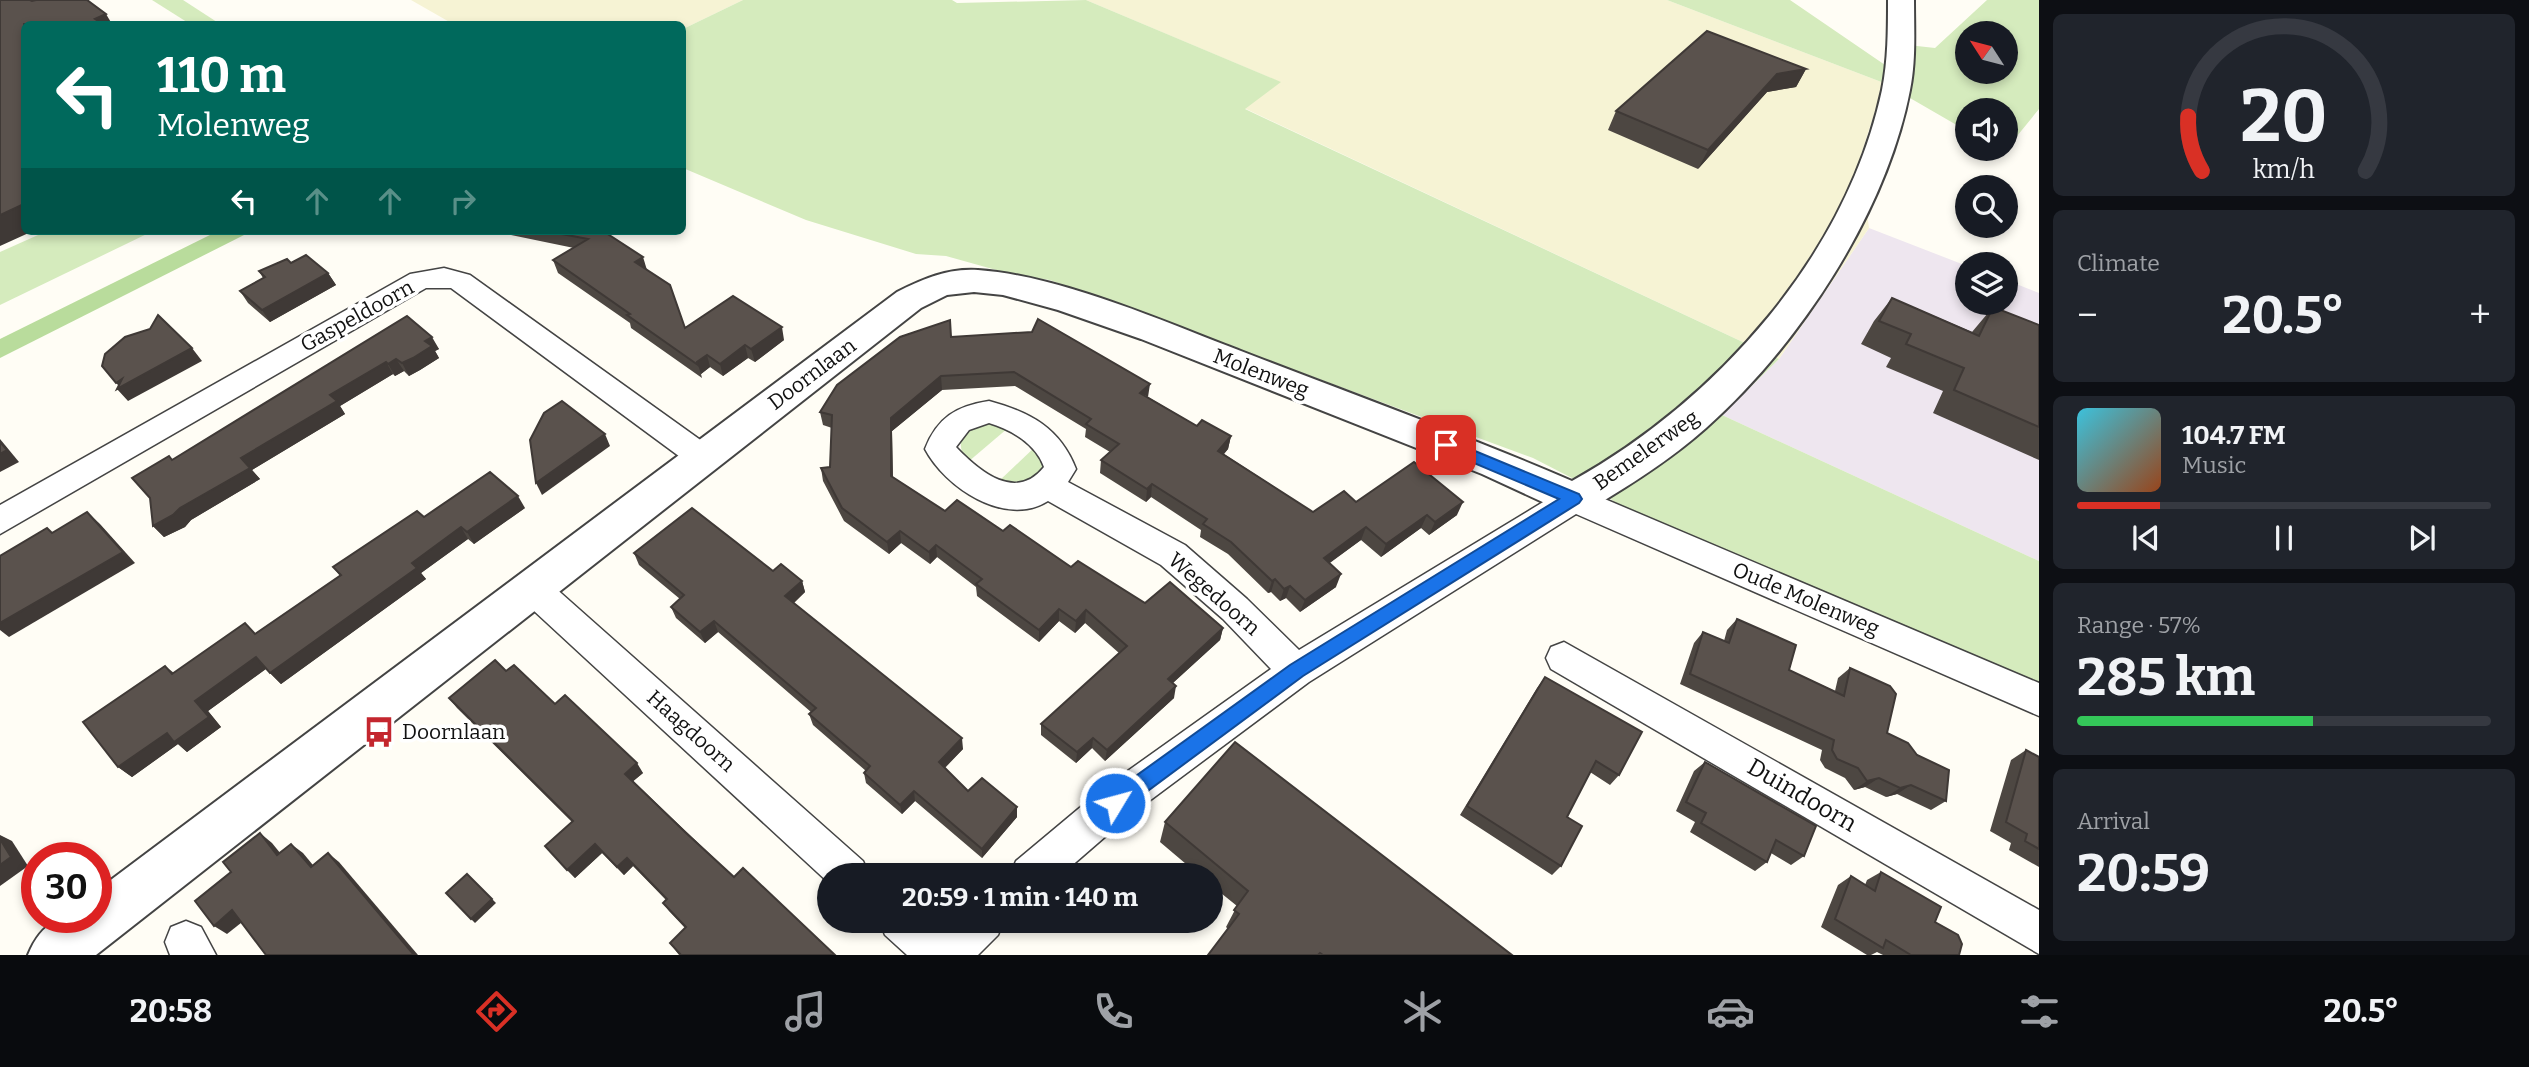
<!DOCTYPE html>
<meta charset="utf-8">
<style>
body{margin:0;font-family:Bitter,serif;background:#20242c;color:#f1f3f6;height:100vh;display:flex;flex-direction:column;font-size:26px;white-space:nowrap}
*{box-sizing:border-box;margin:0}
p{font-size:23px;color:#9ea1a6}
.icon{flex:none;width:38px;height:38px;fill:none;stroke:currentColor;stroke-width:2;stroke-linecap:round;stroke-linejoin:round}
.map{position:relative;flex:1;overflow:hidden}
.side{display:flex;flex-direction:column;gap:14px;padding:14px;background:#0d0f14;width:490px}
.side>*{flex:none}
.hud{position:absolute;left:21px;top:21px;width:665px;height:214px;border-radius:10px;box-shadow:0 4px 10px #0003;background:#00695c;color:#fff;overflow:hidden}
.needle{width:46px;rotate:306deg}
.buttons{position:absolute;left:1955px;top:21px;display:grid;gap:14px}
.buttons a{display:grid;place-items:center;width:63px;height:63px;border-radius:50%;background:#171b24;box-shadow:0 4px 10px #0003;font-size:35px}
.speed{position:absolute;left:21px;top:842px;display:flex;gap:14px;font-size:35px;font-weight:700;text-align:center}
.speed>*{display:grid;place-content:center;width:91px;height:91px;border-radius:50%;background:#171b24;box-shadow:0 4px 10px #0003;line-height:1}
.speed .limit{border:10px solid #d22;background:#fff;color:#111}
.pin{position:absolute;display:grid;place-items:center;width:60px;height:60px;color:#fff;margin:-30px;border-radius:14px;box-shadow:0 4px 10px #0006}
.me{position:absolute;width:77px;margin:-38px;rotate:53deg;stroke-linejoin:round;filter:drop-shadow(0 0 5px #0008)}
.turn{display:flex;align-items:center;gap:24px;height:147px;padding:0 21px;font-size:32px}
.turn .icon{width:91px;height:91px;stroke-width:2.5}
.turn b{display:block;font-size:49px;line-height:60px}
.lanes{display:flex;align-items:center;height:66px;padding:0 21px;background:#0003;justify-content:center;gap:35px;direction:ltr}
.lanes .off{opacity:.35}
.big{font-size:52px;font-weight:700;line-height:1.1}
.side .card{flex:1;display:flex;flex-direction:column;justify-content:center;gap:10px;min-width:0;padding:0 24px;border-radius:10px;background:#20242c}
.side .dial{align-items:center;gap:0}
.dial svg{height:182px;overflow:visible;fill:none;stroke:#363941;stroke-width:7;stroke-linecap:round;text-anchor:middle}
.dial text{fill:#f1f3f6;stroke:none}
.song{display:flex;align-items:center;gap:21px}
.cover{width:84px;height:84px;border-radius:10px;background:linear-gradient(135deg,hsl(190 70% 55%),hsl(20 70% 35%))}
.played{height:7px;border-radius:4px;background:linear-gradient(90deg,#d93025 20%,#363941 20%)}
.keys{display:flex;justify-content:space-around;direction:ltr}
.heat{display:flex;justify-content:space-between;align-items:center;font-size:38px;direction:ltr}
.charge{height:10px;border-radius:5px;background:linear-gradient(90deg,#34c759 57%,#363941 0)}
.trip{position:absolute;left:817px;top:863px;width:406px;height:70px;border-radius:35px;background:#171b24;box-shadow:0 4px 10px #0003;font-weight:700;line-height:70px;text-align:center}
.dock{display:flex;height:112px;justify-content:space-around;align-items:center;background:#090b0e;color:#9ea1a6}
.dock .icon{width:49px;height:49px}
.dock .active{color:#d93025}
.dock b{font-size:32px;color:#f1f3f6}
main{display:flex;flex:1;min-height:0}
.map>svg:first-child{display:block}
.industrial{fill:#eee6ef}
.farmland{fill:#f6f3d4}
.green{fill:#d5ebbd;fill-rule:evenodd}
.forest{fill:#b9dc9c}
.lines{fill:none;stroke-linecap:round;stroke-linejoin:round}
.minor-casing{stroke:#444;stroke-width:3}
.tertiary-casing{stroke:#444;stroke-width:4}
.minor{fill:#fff;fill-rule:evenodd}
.tertiary{fill:#fff;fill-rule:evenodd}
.wall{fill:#4d4742}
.shaded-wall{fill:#3f3936}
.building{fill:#5a524d;stroke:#3f3936;stroke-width:2}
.route{fill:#1a73e8;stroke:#114b97;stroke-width:2}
.labels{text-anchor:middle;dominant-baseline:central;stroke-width:7;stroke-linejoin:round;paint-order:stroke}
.street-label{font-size:21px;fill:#111;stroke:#fff}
.poi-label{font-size:21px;fill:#111;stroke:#fff;text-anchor:start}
.near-street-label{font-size:24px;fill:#111;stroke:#fff}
</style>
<main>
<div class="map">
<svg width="2039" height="955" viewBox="0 0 2039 955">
<rect width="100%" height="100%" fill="#fffdf5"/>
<polygon class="industrial" points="1869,228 1967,266 1967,303 2006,303 2006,280 2039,293 2039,561 1722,415 1779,359"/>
<g class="farmland">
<polygon points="411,0 743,0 683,29 682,24 453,24"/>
<polygon points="1086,0 1667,0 1884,83 1860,158 1869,228 1779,359 1244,108 1280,82"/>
</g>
<g class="green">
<polygon points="152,0 183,0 220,24 190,24"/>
<polygon points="743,0 952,0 957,3 1086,0 1281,82 1245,109 1779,359 1722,415 2039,561 2039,686 1631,515 1607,496 1533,458 1050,280 1014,275 946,256 916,254 806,220 683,168 683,29"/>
<path d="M1667 0H1790L1888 67 1890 43 1935 48 1987 0H2039V109L2004 152 1999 149H2006V110H1967V131L1884 83ZM1967 33H2006V72H1967Z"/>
<polygon points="47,231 153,231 0,305 0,252"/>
<path d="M984 423 1008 428 968 462C953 442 963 432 984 423Z"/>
<polygon points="1037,445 1048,465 1023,487 998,482"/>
</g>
<polygon class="forest" points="218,231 252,231 0,358 0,339"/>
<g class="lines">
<defs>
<g id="minor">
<polygon points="444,268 470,275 713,449 718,457 713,465 702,469 691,465 451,288 426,288 0,534 0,505 410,274"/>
<path d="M989 401C1030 412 1060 428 1076 469L1068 482 1185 545 1247 599 1299 650 1563 490 1574 486 2039 683V716L1576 514 1309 682 1129 816 1061 875H1010L1016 861 1101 790 1271 669 1223 619 1161 565 1048 501C1005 528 945 487 925 449 937 418 956 406 989 401ZM989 423C1012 430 1036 444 1044 467 1016 502 980 472 956 447L969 430Z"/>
<polygon points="532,574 544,578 863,861 869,875 830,875 830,884 520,598 515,588 520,578"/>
<polygon points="1564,642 2039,910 2039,954 1551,669 1546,658 1551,647"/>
<polygon points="879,920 931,920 943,931 953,920 1004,920 998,935 978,955 907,955 885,935"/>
<polygon points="186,921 201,927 216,955 170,955 165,942 171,927"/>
</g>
<path id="tertiary" d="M1888 0H1914C1914 30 1916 61 1910 90 1886 214 1799 345 1706 428 1670 460 1629 486 1588 510L1574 514 1560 510 1482 474 1141 339 1058 310 1003 295 974 292 947 295 921 308 96 955H28C43 919 60 917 96 917V891L897 292C923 279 947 268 978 270 1061 276 1162 321 1241 351 1352 394 1463 434 1572 481 1717 400 1846 256 1882 90 1888 60 1888 30 1888 0Z"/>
</defs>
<use href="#minor" class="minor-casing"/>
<use href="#tertiary" class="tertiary-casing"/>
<use href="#minor" class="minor"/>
<use href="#tertiary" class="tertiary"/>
</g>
<g class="wall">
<polygon points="1806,69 1796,87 1767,92 1698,169 1608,130 1616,111"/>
<polygon points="509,231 603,231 647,270 685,328 784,340 755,362 748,358 723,376 710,367 701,374 702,378 631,328 630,323 558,273 553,260 574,248 511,235"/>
<polygon points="291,263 328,273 336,285 270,322 248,303 240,291 263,278 259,271"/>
<polygon points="1892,298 1972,332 1993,307 2039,325 2039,460 1933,413 1943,391 1886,367 1891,358 1861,344 1874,321"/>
<polygon points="407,316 439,349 435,351 439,358 420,370 409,376 404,371 395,376 393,374 340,406 345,414 252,470 260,479 191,520 185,527 164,537 153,526 172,460"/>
<polygon points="951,337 1148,397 1197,426 1231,436 1228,449 1224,454 1313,512 1356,502 1457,515 1429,535 1421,528 1381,557 1361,540 1329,563 1336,587 1300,612 1286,598 1280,601 1271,592 1268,593 1228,554 1200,537 1201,530 1151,497 1146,502 1100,473 1101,460 1110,452 1085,437 1086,429 1015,386 942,390 892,431 893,477 945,511 1003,531 1071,567 1145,603 1223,628 1220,640 1173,683 1174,698 1105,761 1092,748 1076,763 1041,735 1041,724 1119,653 1085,623 1075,633 1059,621 1039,642 977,596 976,587 937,557 930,564 901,543 889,554 844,521 823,481 821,468 830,467 832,428 823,425 820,412"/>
<polygon points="525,508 474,544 468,539 421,573 426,579 281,684 266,669 208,711 221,727 187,752 178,744 132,777 118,767 165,666 174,673 256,634 340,576 333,567 424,517"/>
<polygon points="634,553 773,571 802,581 805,592 794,603 963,749 945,768 968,791 1017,807 1017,817 982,858 915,801 902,814 866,783 864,773 866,771 813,725 809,714 811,712 718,632 705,643 676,618 671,607 680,599 639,565"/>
<polygon points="1737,619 1789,670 1835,691 1838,678 1850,668 1887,733 1946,801 1931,810 1897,794 1886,797 1865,787 1854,790 1845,778 1825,768 1820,760 1822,750 1680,684 1694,643 1703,632 1724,641 1727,630"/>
<polygon points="506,671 555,704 643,773 633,781 734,877 835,955 679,955 670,943 685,928 669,911 663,903 666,900 633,866 624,875 602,853 575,878 545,846 572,822 457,708 449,698"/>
<polygon points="1545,677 1619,775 1610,785 1590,772 1567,817 1561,866 1552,875 1460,815 1537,688"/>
<polygon points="2026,750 2039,757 2039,867 2009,850 2011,843 1990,831 2011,760"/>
<polygon points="1705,762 1804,856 1791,865 1771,853 1767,862 1755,871 1690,832 1695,822 1676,811 1694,771"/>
<polygon points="1165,822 1512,955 1208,955 1228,929 1226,927 1237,906 1211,885 1211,875 1199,875 1160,842"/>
<polygon points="1881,872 1935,922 1959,955 1883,955 1877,952 1871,955 1867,955 1821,927 1838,885 1851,876 1865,885 1867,880"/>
</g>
<g class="shaded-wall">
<polygon points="106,14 112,24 99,24 95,19"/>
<polygon points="1806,69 1796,87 1767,92 1698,169 1708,150 1777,74"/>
<polygon points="24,204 24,231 33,231 0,246 0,215"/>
<polygon points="643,257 647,270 635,262"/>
<polygon points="328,273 336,285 270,322 262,310"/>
<polygon points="782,327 784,340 755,362 751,349"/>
<polygon points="432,337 439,349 435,351 439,358 420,370 409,376 402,363 425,341"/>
<polygon points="745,345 748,358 723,376 720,364"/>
<polygon points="192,348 202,361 128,401 117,389 120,387 116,383"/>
<polygon points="707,355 710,367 701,374 697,362"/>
<polygon points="396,359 404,371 395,376 388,364"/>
<polygon points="386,362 393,374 340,406 345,414 252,470 260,479 191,520 185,527 164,537 153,526 180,508 241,458 330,395"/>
<polygon points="941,376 942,390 892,431 893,489 891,476 891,418"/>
<polygon points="1150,384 1148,397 1140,393"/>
<polygon points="605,434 610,446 542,495 536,483"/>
<polygon points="1231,436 1228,449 1215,464 1218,451"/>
<polygon points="0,439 19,462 0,472"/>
<polygon points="1152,484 1151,497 1146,502 1147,489"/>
<polygon points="518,496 525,508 474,544 467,532"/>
<polygon points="1463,502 1457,515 1429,535 1435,522"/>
<polygon points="87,512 100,524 135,563 9,637 0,630 0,623"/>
<polygon points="1427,515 1421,528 1381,557 1386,544"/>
<polygon points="461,527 468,539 421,573 426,579 281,684 270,673 412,563"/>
<polygon points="1366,527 1361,540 1319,571 1324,558"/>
<polygon points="900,531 901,543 889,554 887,542"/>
<polygon points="936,545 937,557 930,564 929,552"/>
<polygon points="1341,574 1336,587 1300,612 1305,600"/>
<polygon points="1275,579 1271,592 1268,593 1272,581"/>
<polygon points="802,581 805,592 789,607 785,596"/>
<polygon points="1290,586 1286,598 1280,601 1284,589"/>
<polygon points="1059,609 1059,621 1039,642 1039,630"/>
<polygon points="1086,610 1085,623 1075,633 1076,621"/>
<polygon points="714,621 718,632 705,643 700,632"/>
<polygon points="1223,628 1220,640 1165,690 1168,679"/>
<polygon points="256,657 267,668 208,711 221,727 187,752 178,744 132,777 118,767 195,701"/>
<polygon points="1176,686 1174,698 1105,761 1107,750"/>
<polygon points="962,738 963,749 940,772 939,762"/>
<polygon points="1093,738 1092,748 1076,763 1077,752"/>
<polygon points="637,763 643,773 631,783 625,774"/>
<polygon points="1879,778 1865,787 1854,790 1867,781"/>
<polygon points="1911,785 1897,794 1886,797 1900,788"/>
<polygon points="914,791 915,801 902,814 900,805"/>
<polygon points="1017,807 1017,817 982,858 982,849"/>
<polygon points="260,833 272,843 289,864 277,855"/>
<polygon points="0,835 12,841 28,866 0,886"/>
<polygon points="291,844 303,853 322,876 311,867"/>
<polygon points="595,844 602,853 575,878 567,870"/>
<polygon points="328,853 339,862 418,955 414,955"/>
<polygon points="627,858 633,866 624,875 617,867"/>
<polygon points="467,874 496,903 475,923 471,919"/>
<polygon points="232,910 246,919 227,934 214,926"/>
</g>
<g class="building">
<polygon points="0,0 30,0 32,1 36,0 87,0 106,14 95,19 103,24 24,24 24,204 0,215"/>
<polygon points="1707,31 1806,69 1777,74 1708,150 1616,111"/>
<polygon points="546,231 603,231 643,257 635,262 670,285 685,328 733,296 782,327 751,349 745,345 720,364 707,355 697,362 698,365 627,315 630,314 553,260 588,239"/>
<polygon points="306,255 328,273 262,310 240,291 265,277 259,271 287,259 291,263"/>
<polygon points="1892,298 1979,336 1993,307 2039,325 2039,427 1954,390 1964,368 1906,344 1911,334 1879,321"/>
<polygon points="158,315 192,348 117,389 122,379 116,383 102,366 105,354 125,337 150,329"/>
<polygon points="407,316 432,337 425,341 432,346 413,358 402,363 396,359 388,364 386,362 330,395 337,401 241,458 250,468 180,508 173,515 153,526 150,498 132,478 169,456 172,460"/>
<polygon points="1038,319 1150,384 1140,393 1197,426 1202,420 1231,436 1218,451 1313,512 1344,491 1356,502 1414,462 1463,502 1435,522 1427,515 1386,544 1366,527 1324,558 1341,574 1305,600 1290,586 1284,589 1275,579 1272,581 1231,542 1203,524 1207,519 1152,484 1147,489 1101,460 1119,444 1086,424 1091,419 1014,372 941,376 891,418 891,476 945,511 957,500 1003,531 1010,525 1071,567 1078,561 1145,603 1170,582 1223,628 1168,679 1176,686 1107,750 1093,738 1077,752 1041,724 1127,646 1086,610 1076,621 1059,609 1039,630 976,584 982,579 936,545 929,552 900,531 887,542 842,508 821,468 830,467 832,415 820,412 837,385 900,337 950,320 951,337 1032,332"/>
<polygon points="562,401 605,434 536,483 530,440 544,413"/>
<polygon points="0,442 7,450 0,454"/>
<polygon points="490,472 518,496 467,532 461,527 412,563 417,568 270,673 256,657 195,701 209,717 174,742 167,733 118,767 83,722 165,666 172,674 245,623 255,634 341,575 333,567 417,511 424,517"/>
<polygon points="692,508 773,571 781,564 802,581 785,596 962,738 939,762 968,791 982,778 1017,807 982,849 914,791 900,805 864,773 870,766 809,714 816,708 714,621 700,632 671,607 684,595 634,553"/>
<polygon points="87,512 123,552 0,623 0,556 47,528 52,533"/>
<polygon points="1737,619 1796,645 1789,670 1844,696 1850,668 1890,686 1896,694 1887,733 1908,743 1917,755 1949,770 1946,801 1911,785 1900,788 1879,778 1867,781 1858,768 1837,759 1832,750 1834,740 1690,674 1703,632 1729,643"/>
<polygon points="495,660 506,671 514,665 555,704 565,695 637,763 625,774 685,832 734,877 743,868 835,955 681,955 670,943 686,927 663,903 667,899 627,858 617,867 595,844 567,870 545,846 573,821 449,698"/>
<polygon points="1545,677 1642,732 1619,775 1596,761 1567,817 1582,826 1561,866 1467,806"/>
<polygon points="1235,742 1512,955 1323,955 1320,953 1318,955 1208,955 1239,914 1234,910 1248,891 1165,822"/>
<polygon points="2026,750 2039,757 2039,849 2025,841 2027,834 2006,822"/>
<polygon points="1705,762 1816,826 1804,856 1776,840 1767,862 1701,823 1706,813 1686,802"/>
<polygon points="260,833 277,855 291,844 311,867 328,853 414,955 266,955 232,910 214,926 195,901 231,872 223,862"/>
<polygon points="0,839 11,857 0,865"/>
<polygon points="1881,872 1941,907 1935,922 1958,935 1962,944 1959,955 1911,955 1886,940 1883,948 1835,919 1851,876 1875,891"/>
<polygon points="467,874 492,899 471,919 446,893"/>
</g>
<polygon class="route" points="1446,439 1579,494 1582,499 1579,503 1303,676 1122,810 1115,812 1108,810 1105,803 1108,796 1290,665 1559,499 1441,449 1441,441"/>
<defs>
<symbol id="bus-bare" viewBox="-9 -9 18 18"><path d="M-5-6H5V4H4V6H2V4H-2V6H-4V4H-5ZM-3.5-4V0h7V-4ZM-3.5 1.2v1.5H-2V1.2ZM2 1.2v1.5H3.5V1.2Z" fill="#c4262e" stroke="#fff" stroke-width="2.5" paint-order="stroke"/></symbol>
</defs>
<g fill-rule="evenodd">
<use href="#bus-bare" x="357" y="710" width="44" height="44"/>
</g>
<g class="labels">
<g class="street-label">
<text transform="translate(357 316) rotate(-29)">Gaspeldoorn</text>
<text transform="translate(1261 373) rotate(21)">Molenweg</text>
<text transform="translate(812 374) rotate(-37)">Doornlaan</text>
<text transform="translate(1646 450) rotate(-35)">Bemelerweg</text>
<text transform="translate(1214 594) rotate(41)">Wegedoorn</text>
<text transform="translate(1806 599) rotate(23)">Oude Molenweg</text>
<text transform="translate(691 731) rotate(42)">Haagdoorn</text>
</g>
<g class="poi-label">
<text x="402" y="732">Doornlaan</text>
</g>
<g class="near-street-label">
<text transform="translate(1802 795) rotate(30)">Duindoorn</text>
</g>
</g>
</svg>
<div class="buttons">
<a><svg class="needle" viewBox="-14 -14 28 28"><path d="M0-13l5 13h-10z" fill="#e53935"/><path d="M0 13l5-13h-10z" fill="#9ea1a6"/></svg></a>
<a><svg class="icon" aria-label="sound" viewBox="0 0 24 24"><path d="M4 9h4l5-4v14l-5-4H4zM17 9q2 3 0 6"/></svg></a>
<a><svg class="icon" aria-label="search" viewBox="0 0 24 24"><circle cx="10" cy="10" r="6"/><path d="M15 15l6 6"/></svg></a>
<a><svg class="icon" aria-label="layers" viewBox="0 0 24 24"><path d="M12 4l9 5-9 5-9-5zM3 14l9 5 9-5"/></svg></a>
</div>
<div class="speed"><div class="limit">30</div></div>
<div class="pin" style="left:1446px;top:445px;background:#d93025"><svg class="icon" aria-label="arrive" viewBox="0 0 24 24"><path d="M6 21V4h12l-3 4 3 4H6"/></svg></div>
<svg class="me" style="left:1115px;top:803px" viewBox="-20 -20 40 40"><circle r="17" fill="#1a73e8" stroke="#fff" stroke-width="3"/><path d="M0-11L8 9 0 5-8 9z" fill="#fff"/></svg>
<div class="trip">20:59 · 1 min · 140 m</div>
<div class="hud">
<div class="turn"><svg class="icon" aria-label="left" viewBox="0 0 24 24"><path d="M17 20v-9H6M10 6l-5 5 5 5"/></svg><div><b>110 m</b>Molenweg</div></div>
<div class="lanes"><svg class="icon" aria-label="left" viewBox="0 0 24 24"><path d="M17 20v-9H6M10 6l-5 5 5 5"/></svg><svg class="icon off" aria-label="ahead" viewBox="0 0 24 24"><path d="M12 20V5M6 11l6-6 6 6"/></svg><svg class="icon off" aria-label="ahead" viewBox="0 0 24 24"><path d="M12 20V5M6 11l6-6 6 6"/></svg><svg class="icon off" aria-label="right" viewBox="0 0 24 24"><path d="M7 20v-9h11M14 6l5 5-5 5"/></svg></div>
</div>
</div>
<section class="side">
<div class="card dial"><svg viewBox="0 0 100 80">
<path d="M14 69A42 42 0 1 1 86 69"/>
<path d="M14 69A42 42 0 0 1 8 45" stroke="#d93025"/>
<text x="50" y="56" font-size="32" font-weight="700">20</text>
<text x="50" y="72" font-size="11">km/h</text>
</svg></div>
<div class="card"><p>Climate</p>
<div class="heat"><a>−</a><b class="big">20.5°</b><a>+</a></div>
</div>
<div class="card">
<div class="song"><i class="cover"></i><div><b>104.7 FM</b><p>Music</p></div></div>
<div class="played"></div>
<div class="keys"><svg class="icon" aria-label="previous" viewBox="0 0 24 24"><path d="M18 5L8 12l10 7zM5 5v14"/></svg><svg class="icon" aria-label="pause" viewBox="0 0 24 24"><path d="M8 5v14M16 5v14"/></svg><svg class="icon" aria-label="next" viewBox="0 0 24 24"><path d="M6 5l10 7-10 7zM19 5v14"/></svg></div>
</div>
<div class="card"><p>Range · 57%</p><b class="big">285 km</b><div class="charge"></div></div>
<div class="card"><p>Arrival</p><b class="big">20:59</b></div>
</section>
</main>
<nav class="dock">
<b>20:58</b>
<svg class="icon active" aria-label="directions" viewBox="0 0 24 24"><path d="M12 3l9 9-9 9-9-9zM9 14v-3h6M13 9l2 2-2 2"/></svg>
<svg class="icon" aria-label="music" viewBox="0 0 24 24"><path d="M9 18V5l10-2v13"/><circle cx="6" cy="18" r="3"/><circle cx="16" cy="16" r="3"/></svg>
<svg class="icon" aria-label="phone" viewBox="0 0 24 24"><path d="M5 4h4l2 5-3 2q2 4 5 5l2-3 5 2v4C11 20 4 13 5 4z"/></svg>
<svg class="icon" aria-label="climate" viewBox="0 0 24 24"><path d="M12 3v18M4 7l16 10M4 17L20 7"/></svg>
<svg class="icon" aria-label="car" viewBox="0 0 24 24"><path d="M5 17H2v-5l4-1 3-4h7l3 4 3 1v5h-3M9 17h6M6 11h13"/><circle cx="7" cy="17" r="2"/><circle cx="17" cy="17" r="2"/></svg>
<svg class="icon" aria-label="filters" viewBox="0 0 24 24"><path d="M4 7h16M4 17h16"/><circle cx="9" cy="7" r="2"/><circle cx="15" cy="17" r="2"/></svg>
<b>20.5°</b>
</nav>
